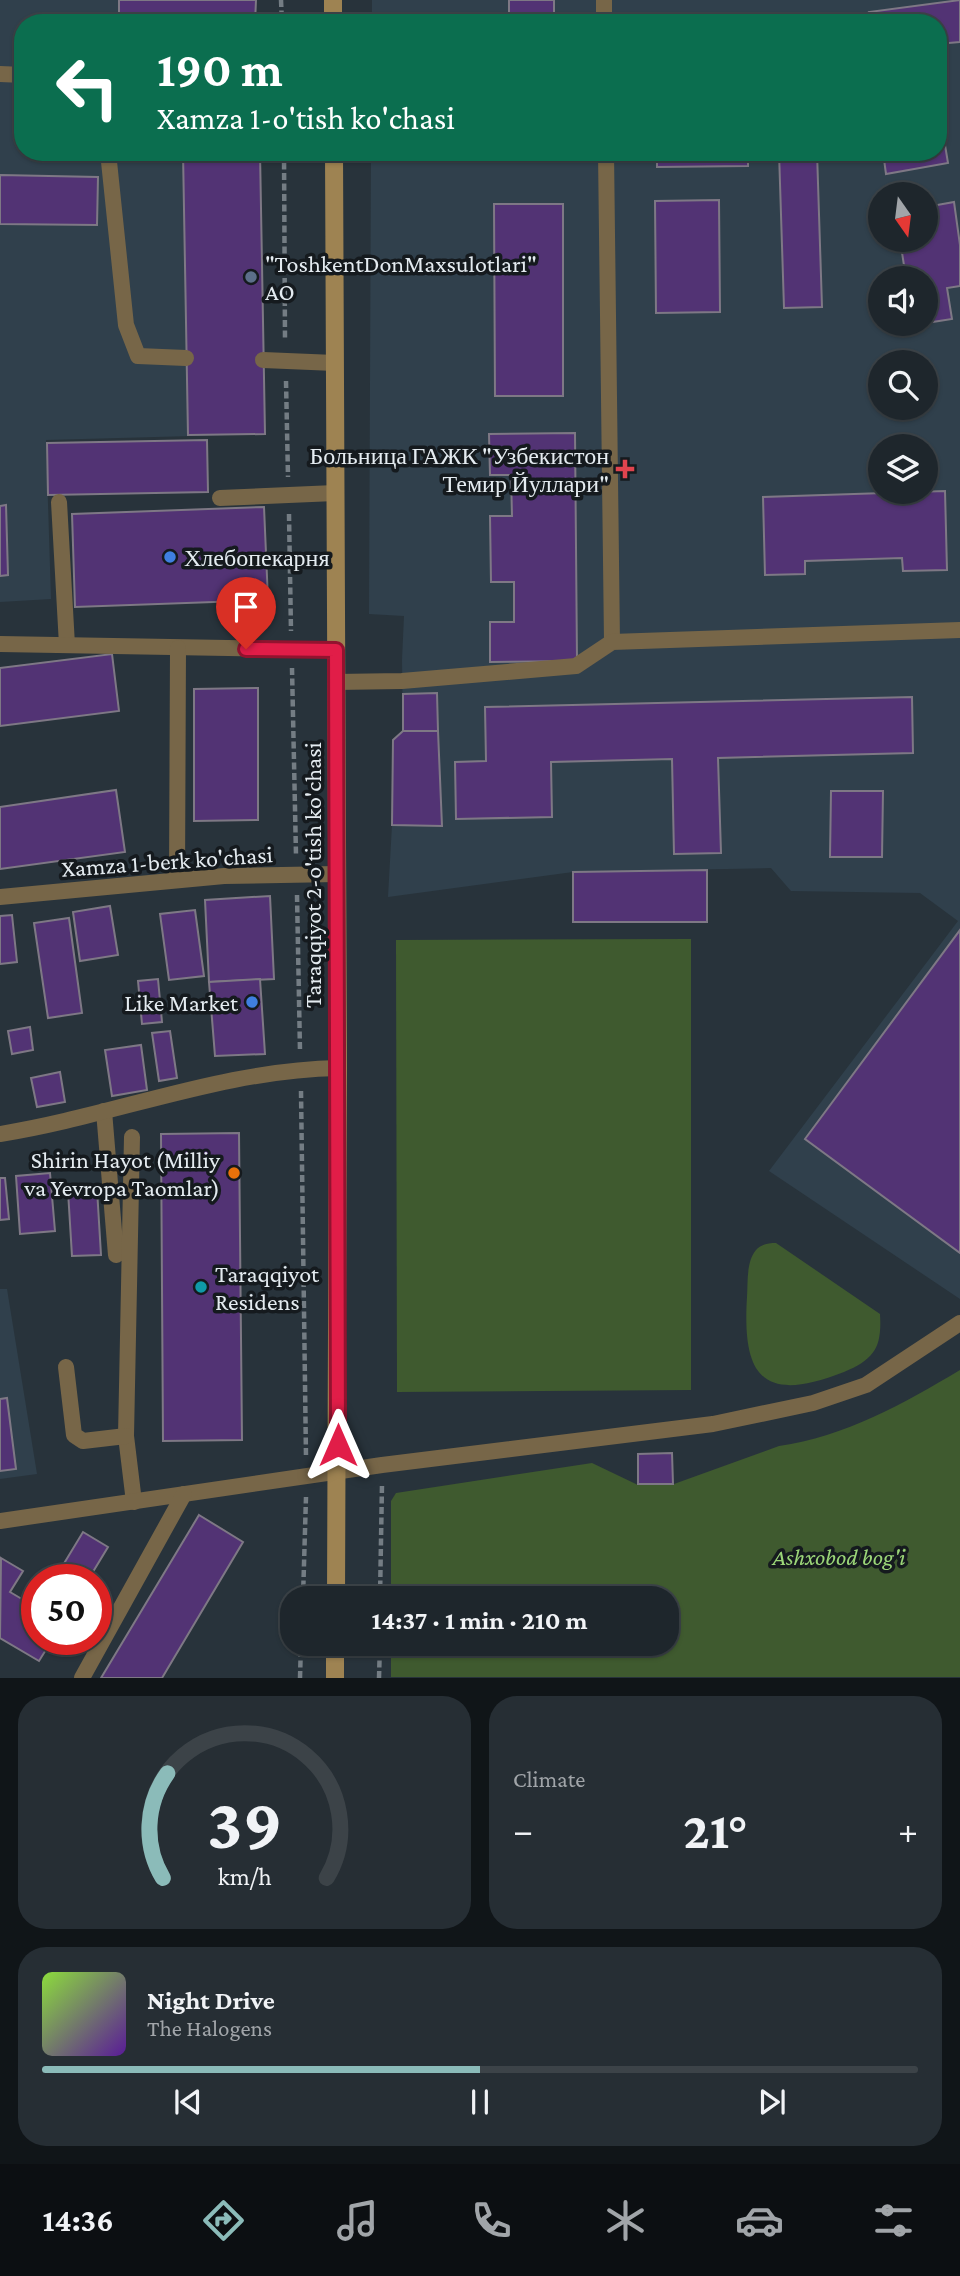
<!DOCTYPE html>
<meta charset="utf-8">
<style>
body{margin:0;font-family:"Crimson Pro",serif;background:#262e34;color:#f1f3f6;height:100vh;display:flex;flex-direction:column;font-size:26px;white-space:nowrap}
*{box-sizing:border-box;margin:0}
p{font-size:23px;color:#a1a5a9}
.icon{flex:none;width:38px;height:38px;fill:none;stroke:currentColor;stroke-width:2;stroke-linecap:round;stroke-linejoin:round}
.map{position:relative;height:1678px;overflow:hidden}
.panel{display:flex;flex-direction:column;gap:18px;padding:18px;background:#101518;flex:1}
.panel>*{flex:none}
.guide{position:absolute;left:14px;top:14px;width:933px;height:147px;border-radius:28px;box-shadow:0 2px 5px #0004,0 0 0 2px #3c4348;background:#0b6e4f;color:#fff;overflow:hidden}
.needle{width:46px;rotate:166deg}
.buttons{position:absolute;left:868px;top:182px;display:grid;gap:14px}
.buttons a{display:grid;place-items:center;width:70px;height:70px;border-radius:50%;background:#1e262c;box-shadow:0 2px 5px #0004,0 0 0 2px #3c4348;font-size:35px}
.speed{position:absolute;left:21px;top:1564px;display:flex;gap:14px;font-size:35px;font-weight:700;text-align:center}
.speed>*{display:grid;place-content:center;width:91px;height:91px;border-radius:50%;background:#1e262c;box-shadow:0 2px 5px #0004,0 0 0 2px #3c4348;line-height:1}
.speed .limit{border:10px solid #d22;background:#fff;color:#111}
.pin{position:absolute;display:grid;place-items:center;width:60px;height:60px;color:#fff;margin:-72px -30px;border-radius:50% 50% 50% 0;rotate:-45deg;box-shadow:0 0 7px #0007}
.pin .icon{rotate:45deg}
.me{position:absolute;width:77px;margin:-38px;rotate:0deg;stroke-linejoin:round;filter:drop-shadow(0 0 5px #0008)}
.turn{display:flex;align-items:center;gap:24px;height:147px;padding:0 28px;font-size:32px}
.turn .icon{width:91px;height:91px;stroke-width:2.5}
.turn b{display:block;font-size:49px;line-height:60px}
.big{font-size:52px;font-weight:700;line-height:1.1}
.panel .widget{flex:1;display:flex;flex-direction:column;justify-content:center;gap:10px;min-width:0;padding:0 24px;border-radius:28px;background:#262e34}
.panel .dial{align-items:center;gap:0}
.dial svg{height:182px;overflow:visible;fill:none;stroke:#3c4348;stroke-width:7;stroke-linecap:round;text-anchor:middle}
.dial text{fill:#f1f3f6;stroke:none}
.song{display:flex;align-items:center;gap:21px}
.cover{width:84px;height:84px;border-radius:10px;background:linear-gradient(135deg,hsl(90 70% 55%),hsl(270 70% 35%))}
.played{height:7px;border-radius:4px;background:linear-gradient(90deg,#8bbbb9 50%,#3c4348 50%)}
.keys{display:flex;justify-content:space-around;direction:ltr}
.heat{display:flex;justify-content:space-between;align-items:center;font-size:38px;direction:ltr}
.panel .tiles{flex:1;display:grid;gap:18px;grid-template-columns:1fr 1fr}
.widget:last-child{grid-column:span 2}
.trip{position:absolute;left:280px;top:1586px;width:399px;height:70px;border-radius:28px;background:#1e262c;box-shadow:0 2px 5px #0004,0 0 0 2px #3c4348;font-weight:700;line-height:70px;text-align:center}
.dock{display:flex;height:112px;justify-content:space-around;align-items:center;background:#0c0f12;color:#a1a5a9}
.dock .icon{width:49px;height:49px}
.dock .selected{color:#8bbbb9}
.dock b{font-size:32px;color:#f1f3f6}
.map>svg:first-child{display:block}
.built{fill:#30404c;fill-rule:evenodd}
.green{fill:#3f5a2f}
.building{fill:#523374;stroke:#7e7885;stroke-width:2}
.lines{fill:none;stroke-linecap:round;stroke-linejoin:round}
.path{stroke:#747d84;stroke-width:4.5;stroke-dasharray:7 3.5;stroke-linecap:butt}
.service{stroke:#776648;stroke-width:16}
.secondary{stroke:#9e8352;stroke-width:18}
.route-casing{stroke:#92132f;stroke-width:18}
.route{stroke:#e11d48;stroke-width:12}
.service-dot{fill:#5c6f8a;stroke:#151a1e;stroke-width:2.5}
.health-dot{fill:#e0444e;stroke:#151a1e;stroke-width:2.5}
.shop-dot{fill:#3f7fe0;stroke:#151a1e;stroke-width:2.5}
.food-dot{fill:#e8710a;stroke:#151a1e;stroke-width:2.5}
.culture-dot{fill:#0f9aa8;stroke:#151a1e;stroke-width:2.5}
.labels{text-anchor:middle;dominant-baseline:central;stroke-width:7;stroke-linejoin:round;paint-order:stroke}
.poi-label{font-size:24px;fill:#e4ebf0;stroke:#151a1e;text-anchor:start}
.street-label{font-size:24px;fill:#e4ebf0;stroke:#151a1e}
.park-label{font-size:24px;font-style:italic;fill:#9bd678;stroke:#151a1e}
</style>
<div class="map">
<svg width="960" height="1678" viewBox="0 0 960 1678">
<rect width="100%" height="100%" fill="#28333b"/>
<g class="built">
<polygon points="0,0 119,0 119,23 23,23 23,152 260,152 265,434 46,440 51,599 0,602"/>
<path d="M372 0H960V1299L769 1171 958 921 920 893 791 891 771 868 573 872 388 897 392 825 442 826 403 731 402 660 404 616 369 614 371 152H938V23H372ZM880 194H926V240H880ZM880 278H926V324H880ZM880 362H926V408H880ZM880 446H926V492H880Z"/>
<polygon points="0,1289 7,1289 37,1474 0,1479"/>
</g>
<g class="green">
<polygon points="691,939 691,1390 397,1392 396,940"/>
<path d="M776 1243 880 1314C882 1347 875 1359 844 1372 763 1404 742 1377 747 1297 748 1283 746 1262 756 1250 761 1244 769 1243 776 1243Z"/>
<path d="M960 1370V1677H391V1643H667V1598H391V1501L396 1493 592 1463 638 1485 674 1484 779 1446C844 1437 905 1403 960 1370Z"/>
</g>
<g class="building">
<polygon points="119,0 256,0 255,23 119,23"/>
<rect x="509" y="0" width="45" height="23"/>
<polygon points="960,0 960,42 938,44 938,23 872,23 869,12"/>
<polygon points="29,21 80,22 80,23 29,23"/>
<polygon points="938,103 948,163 886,174 883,152 938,152"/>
<polygon points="183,152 260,152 265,434 188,435"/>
<polygon points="657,152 748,152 748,166 657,167"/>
<polygon points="779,152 817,152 822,307 784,308"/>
<polygon points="0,175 98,177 97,225 0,224"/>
<polygon points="719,200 720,312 656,313 655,201"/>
<polygon points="954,202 960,245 960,286 947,288 952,319 926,323 926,278 906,278 900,240 926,240 926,207"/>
<polygon points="494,204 563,204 563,396 495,396"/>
<polygon points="575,433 577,661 490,662 490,622 514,622 514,582 491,582 490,516 512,516 511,475 490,475 489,434"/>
<polygon points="207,440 208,492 48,495 47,443"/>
<polygon points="945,491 947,570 903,571 902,558 805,561 805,574 765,575 763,497"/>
<polygon points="6,505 8,575 0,576 0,506"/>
<polygon points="264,507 268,600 75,607 72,514"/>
<polygon points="112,654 119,711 0,726 0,668"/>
<polygon points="258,688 258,820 194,821 194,689"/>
<polygon points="437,693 438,731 403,731 403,694"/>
<polygon points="912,697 913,753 718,758 721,853 674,854 672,759 551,762 552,817 456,819 455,762 486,761 485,707"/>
<polygon points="403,731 438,731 442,826 392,825 393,740"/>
<polygon points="116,790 125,852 0,869 0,807"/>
<polygon points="831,791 883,791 882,857 830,857"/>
<polygon points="707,870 707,922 573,922 573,872"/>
<polygon points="270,896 274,979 209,982 205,900"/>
<polygon points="110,906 118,955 80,961 73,912"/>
<polygon points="195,910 204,976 169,980 160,914"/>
<polygon points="12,915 17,962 0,964 0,916"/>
<polygon points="69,918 82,1013 48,1018 34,923"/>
<polygon points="960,930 960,1253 805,1139"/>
<polygon points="158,979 162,1022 142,1024 138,981"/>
<polygon points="260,979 265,1054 215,1056 209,982"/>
<polygon points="30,1027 33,1050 12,1054 8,1031"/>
<polygon points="170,1031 177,1078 159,1081 152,1033"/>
<polygon points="141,1045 147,1090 112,1096 105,1050"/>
<polygon points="60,1072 65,1102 37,1107 31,1078"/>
<polygon points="239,1133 242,1440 163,1441 161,1134"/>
<polygon points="50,1173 55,1231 20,1234 16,1176"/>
<polygon points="0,1178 5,1178 9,1219 0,1220"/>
<polygon points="97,1189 101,1255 72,1256 68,1191"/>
<polygon points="7,1398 16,1469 0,1471 0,1399"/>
<polygon points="672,1453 673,1484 638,1484 638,1454"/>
<polygon points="199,1515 243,1542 162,1678 101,1678"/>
<polygon points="83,1532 108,1547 88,1580 54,1580"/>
<polygon points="1,1558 23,1571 10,1592 37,1608 37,1640 52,1640 39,1661 0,1638"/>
</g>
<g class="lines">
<g class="path">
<polyline points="281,0 282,23"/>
<polyline points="284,152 285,340"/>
<polyline points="286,381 288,477"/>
<polyline points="289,514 291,631"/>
<polyline points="292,668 296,855"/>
<polyline points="297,895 300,1051"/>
<polyline points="301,1091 306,1457"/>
<polyline points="303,1598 306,1497"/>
<polyline points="380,1598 382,1484"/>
<polyline points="300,1678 301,1643"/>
<polyline points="379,1678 380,1643"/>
</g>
<g class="service">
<polyline points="604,0 604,23"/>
<polyline points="0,74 23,75"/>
<polyline points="108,152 126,325 138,356 186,358"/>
<polyline points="606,152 612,642"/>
<polyline points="263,360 335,363"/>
<polyline points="220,498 335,493"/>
<polyline points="59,502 67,645"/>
<polyline points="0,644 336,650"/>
<polyline points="336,682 402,681 576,666 612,642 960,630"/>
<polyline points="177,880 178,648"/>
<polyline points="0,897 224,876 337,874"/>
<polyline points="104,1111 116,1255"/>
<path d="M0 1134C113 1116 222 1070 338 1068"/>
<polyline points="132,1137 126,1436 134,1502"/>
<polyline points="66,1367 74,1435 83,1441 126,1436"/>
<polyline points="0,1521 382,1465 713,1424 813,1403 866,1385 960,1323"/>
<polyline points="82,1678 184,1494"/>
</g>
<g class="secondary">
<polyline points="333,0 333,23"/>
<polyline points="334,152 338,1068 336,1598"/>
<polyline points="335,1678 335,1643"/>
</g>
</g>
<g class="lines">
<defs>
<polyline id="route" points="246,649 336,650 338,1445"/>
</defs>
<use href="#route" class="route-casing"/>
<use href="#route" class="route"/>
</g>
<circle class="service-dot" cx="251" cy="277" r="7"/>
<path class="health-dot" d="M621.5 458.5h7v7h7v7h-7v7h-7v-7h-7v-7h7z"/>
<g class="shop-dot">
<circle cx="170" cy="557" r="7"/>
<circle cx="252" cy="1002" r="7"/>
</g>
<circle class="food-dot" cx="234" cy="1173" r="7"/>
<circle class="culture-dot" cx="201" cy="1287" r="7"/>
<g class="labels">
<g class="poi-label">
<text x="265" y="263">"ToshkentDonMaxsulotlari"<tspan x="265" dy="28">AO</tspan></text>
<text x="609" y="455" text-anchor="end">Больница ГАЖК "Узбекистон<tspan x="609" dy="28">Темир Йуллари"</tspan></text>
<text x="184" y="557">Хлебопекарня</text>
<text x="238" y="1002" text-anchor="end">Like Market</text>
<text x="220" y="1159" text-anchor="end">Shirin Hayot (Milliy<tspan x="220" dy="28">va Yevropa Taomlar)</tspan></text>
<text x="215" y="1273">Taraqqiyot<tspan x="215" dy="28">Residens</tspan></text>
</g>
<g class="street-label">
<text transform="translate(167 861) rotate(-4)">Xamza 1-berk ko'chasi</text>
<text transform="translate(312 875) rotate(-90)">Taraqqiyot 2-o'tish ko'chasi</text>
</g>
<g class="park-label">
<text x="839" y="1556">Ashxobod bog'i</text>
</g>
</g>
</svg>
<div class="buttons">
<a><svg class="needle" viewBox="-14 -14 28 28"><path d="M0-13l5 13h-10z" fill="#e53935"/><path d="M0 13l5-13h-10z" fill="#a1a5a9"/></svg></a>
<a><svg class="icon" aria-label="sound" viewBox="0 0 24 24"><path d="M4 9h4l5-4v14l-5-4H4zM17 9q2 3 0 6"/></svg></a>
<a><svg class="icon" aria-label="search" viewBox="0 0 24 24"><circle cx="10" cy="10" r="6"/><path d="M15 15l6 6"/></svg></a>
<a><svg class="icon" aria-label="layers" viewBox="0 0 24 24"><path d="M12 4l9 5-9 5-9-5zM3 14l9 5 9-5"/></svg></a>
</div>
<div class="speed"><div class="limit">50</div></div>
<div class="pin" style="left:246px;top:649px;background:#d93025"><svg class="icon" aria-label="arrive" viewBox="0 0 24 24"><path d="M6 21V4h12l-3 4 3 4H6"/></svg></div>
<svg class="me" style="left:338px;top:1445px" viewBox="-20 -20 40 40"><path d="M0-17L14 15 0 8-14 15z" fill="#e11d48" stroke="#fff" stroke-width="4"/></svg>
<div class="trip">14:37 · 1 min · 210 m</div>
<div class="guide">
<div class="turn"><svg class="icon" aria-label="left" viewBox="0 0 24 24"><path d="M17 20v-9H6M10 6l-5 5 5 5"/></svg><div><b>190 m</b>Xamza 1-o'tish ko'chasi</div></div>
</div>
</div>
<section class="panel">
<div class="tiles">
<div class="widget dial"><svg viewBox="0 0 100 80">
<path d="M14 69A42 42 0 1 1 86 69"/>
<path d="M14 69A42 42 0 0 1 16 23" stroke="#8bbbb9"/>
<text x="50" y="56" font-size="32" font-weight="700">39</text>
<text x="50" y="72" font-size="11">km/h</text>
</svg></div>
<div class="widget"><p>Climate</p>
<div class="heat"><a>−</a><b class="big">21°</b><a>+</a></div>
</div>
<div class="widget">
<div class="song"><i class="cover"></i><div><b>Night Drive</b><p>The Halogens</p></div></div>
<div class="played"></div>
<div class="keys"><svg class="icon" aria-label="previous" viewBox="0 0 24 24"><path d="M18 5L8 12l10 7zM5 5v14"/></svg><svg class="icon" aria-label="pause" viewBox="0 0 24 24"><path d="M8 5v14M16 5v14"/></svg><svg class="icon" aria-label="next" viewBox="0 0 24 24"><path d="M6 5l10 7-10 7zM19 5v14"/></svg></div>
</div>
</div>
</section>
<nav class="dock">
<b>14:36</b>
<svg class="icon selected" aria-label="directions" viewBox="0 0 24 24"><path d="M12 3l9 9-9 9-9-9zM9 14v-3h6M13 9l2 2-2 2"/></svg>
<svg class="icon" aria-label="music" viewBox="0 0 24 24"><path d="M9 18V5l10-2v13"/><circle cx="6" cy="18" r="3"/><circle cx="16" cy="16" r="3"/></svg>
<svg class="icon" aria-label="phone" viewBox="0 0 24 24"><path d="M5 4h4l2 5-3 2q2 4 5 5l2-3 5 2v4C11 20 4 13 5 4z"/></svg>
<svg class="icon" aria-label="climate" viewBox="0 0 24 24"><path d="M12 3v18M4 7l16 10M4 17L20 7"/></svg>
<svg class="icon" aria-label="car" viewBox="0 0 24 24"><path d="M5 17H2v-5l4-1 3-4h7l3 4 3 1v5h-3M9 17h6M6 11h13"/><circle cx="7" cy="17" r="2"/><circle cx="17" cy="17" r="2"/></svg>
<svg class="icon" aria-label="filters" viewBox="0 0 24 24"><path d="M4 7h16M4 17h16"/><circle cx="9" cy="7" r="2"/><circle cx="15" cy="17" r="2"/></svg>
</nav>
